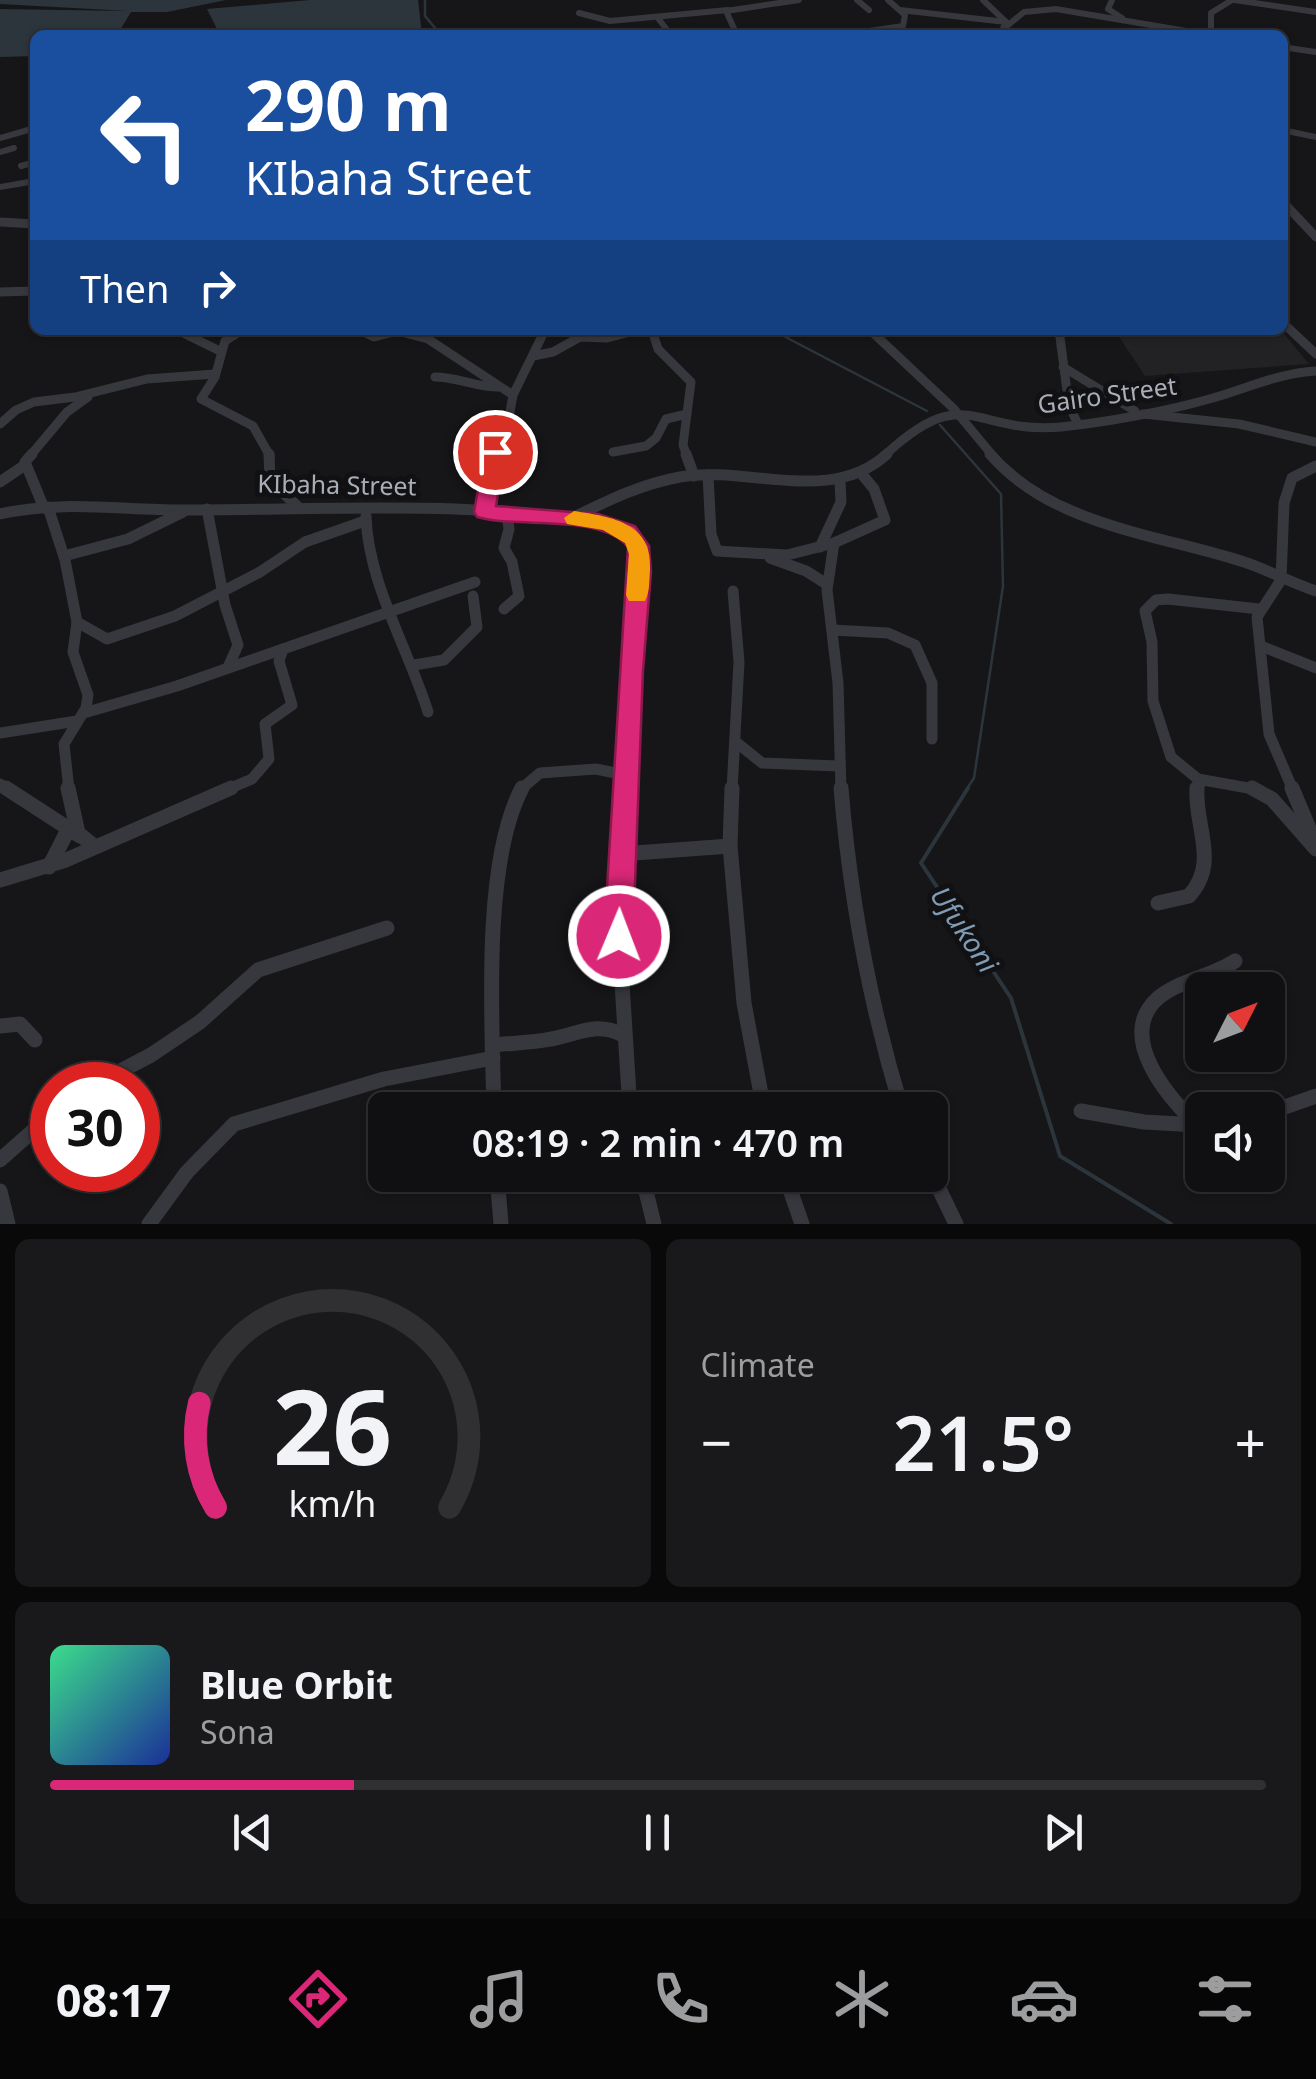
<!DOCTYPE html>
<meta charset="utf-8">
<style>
body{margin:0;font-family:"Noto Sans",sans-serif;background:#19191b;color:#f1f3f6;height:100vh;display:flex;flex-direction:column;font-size:38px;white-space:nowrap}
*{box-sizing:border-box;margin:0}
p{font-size:32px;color:#9c9d9f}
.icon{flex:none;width:55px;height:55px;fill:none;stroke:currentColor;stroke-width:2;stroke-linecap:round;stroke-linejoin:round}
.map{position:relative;height:1224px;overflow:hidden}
.sheet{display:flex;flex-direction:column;gap:15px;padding:15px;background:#09090a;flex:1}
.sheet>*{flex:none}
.hud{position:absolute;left:30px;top:30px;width:1258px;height:305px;border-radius:15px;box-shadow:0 2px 8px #0004,0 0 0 2px #303032;background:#1a4fa0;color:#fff;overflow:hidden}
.needle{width:65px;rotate:48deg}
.controls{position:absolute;left:1185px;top:972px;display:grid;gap:20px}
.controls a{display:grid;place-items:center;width:100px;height:100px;border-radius:15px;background:#101012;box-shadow:0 2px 8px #0004,0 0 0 2px #303032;font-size:50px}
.speed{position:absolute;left:30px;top:1062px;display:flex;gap:20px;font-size:50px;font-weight:700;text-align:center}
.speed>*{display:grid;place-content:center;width:130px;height:130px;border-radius:50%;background:#101012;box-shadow:0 2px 8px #0004,0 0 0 2px #303032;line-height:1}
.speed .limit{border:15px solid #d22;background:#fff;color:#111}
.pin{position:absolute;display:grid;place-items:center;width:85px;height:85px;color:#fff;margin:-42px;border:5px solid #fff;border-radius:50%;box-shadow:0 2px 10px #0007}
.me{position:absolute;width:110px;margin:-55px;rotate:1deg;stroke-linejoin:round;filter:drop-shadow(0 0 8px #0008)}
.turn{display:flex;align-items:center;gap:35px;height:210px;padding:0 50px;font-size:45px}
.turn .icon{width:130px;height:130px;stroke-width:2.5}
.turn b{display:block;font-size:70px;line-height:85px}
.then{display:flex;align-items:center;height:95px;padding:0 50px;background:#0003;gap:20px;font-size:38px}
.big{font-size:75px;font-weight:600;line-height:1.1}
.sheet .tile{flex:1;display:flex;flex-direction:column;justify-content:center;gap:15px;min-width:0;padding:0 35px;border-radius:15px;background:#19191b}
.sheet .dial{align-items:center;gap:0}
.dial svg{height:260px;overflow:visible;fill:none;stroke:#303032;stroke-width:7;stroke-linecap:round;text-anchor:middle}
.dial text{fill:#f1f3f6;stroke:none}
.song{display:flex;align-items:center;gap:30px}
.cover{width:120px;height:120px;border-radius:15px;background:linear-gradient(135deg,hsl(150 70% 55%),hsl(230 70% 35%))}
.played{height:10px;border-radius:5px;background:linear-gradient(90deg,#db2777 25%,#303032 25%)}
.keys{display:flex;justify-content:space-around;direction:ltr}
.heat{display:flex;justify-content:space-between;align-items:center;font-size:55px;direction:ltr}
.sheet .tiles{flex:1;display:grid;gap:15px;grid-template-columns:1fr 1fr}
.tile:last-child{grid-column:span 2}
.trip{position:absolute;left:368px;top:1092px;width:580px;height:100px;border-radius:15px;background:#101012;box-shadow:0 2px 8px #0004,0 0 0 2px #303032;font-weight:600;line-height:100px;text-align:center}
.menu{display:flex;height:160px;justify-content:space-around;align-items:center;background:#060607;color:#9c9d9f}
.menu .icon{width:70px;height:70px}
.menu .active{color:#db2777}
.menu b{font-size:45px;color:#f1f3f6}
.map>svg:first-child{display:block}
.built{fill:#222225}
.water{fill:#2c353c}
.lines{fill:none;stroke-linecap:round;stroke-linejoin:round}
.stream-far1{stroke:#2c353c;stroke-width:2.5}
.stream{stroke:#2c353c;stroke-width:4}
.street-far3{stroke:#37383d;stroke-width:6}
.street-far2{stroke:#37383d;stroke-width:9}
.street-far1{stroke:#37383d;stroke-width:11}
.street{stroke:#37383d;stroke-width:15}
.route{fill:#db2777;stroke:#8e194d;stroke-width:2.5}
.slow{fill:#f59e0b}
.labels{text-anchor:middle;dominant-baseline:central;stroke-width:10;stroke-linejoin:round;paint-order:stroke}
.street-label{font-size:25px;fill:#a8adb8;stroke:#111113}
.water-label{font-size:28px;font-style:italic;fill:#7f9bb3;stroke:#111113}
</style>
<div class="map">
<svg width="1316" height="1224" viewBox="0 0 1316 1224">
<rect width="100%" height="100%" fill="#161618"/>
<polygon class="built" points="1174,330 1281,330 1309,364 1145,376 1117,334"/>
<g class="water">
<polygon points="0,0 226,0 167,12 131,12 117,35 35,35 35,56 0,57 0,9 129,11 0,4"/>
<polygon points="310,0 418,0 422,35 220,35 207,9"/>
</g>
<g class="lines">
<g class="stream-far1">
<polyline points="425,0 425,16 441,35"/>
<polyline points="772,330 927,411"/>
<polyline points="940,425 1001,494 1003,586 974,778 966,790"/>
</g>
<polyline class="stream" points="968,788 921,863 1011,998 1060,1156 1171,1224"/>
<g class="street-far3">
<polyline points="857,0 869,10"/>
<polyline points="983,0 1006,22 1000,35"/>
<polyline points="1112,0 1108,9 1122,18"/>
<polyline points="1234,0 1316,12"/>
<polyline points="900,10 1006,22"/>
<polyline points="579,13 610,21 728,10"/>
<polyline points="657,17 671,35"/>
<polyline points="1007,26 1024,12 1056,9 1210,35"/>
<polyline points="737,35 726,11 799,0"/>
<polyline points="842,35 903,26 905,15 888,0"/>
<polyline points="1211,35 1211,13 1232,0"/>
<polyline points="1282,47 1316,52"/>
<polyline points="1282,130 1316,137"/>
<polyline points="0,138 35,128"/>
<polyline points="0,152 14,148"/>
<polyline points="21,166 35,162"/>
<polyline points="0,187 35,181"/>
</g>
<g class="street-far2">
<polyline points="1282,201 1316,237"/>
<polyline points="0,222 35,224"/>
<polyline points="0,292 35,291"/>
<polyline points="1282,322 1316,354"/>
<polyline points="177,330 220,351"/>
<polyline points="242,330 225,341 215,377 201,399 253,426 270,456"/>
<polyline points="360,330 374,337 398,331"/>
<polyline points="394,330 428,339 513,395"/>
<polyline points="652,330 658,349 691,382 683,445 687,456"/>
<polyline points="870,330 954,409 993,456"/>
<polyline points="1059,330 1069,406 1077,422"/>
<polyline points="533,356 553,352 580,337 607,338 638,330"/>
<polyline points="1063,367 1135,411"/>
<path d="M435 377C457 377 475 387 498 387"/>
<polyline points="1143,414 1239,424 1316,442"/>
<polyline points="0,424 16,410 34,402 75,397 147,379 215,374"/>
<polyline points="613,452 646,446 656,438 666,419 687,414"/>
<polyline points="30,456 67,412 88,397"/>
<polyline points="493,456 508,423 513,395 545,330"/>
<path d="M884 456C966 379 974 435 1061 427 1108 422 1168 411 1213 398 1248 388 1279 373 1316 371"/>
</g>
<g class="street-far1">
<polyline points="32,454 25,462 44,508"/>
<polyline points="269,454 270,480 298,507"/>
<polyline points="686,454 694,476"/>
<path d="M990 454C1052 526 1158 534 1244 562 1269 570 1291 583 1316 591"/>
<polyline points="708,475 711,534 717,551 787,555 834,543"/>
<polyline points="0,482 25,465"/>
<polyline points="48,507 65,560 77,622 73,652 88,695 86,708 64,744 69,790"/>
<polyline points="207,509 225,605 238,645 229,665"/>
<polyline points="484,512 494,454"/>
<path d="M0 514C61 500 120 510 182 510 273 510 365 506 456 509 517 512 579 513 635 538L640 554 626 790"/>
<path d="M366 516C368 583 408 648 428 712"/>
<path d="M572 518C607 501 641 484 680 477 748 465 831 506 887 454"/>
<polyline points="820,547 841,502 840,481"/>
<polyline points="64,556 128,539 183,512"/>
<polyline points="770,558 806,571 825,583"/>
<polyline points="504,609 519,596 512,562 504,548 509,529 507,514"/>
<polyline points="77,622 107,639 175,616 260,572 305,542 365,521"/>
<polyline points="832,630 888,633 915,645 932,683 932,739"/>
<polyline points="1261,646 1316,668"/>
<polyline points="414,665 444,660 477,627 473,596"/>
<polyline points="84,713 177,686 475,582"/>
<polyline points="0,733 77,721"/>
<polyline points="736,742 762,763 838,766"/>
<polyline points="0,784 10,790"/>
<polyline points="226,790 252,779 269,759 265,724 292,705 279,661 283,649"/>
<polyline points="520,790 540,773 596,769 625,775"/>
<polyline points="732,790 739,662 733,591"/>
<polyline points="841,790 838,683 827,590 834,543 885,520 874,489 861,473"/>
<polyline points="1196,790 1202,781"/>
<polyline points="1259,790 1198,779 1171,757 1153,701 1152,642 1145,611 1156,600 1168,599 1259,609"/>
<polyline points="1293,790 1269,734 1257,617 1281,580 1284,503 1292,478 1316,466"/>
</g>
<g class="street">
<polyline points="6,788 80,836"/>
<polyline points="68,788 78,833 94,846"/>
<polyline points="626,788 619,936 630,1110"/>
<polyline points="732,788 730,846 744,1003 764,1110"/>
<path d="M841 788C850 898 870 1005 902 1110"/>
<polyline points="1252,788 1272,799 1316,849"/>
<polyline points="1292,788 1316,845"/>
<polyline points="621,854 730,846"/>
<polyline points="49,867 68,830"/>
<polyline points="0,880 66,860 231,788"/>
<path d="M1158 903 1189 896C1220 862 1194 826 1197 788"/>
<polyline points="0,1026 20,1024 35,1040"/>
<path d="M493 1045C512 1043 532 1043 551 1039 579 1034 596 1021 623 1035"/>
<polyline points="94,1085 151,1055 200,1022 258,970 387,928"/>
<path d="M494 1110C492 1023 482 864 522 788"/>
<polyline points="864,1110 901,1106"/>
<polyline points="1081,1111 1144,1122 1198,1125"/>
<polyline points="1268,1113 1316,1096"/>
<path d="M1197 1125C1168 1097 1115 1036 1158 998 1179 980 1212 977 1235 961"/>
<polyline points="0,1160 52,1114"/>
<polyline points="930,1170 956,1224"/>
<polyline points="497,1175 501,1224"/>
<polyline points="642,1175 654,1224"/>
<polyline points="785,1175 802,1224"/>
<polyline points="0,1191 8,1224"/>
<polyline points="149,1224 187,1172 234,1124 384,1079 493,1058"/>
</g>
</g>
<path class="route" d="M495 446 505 452 496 506 598 514 635 526 649 546 651 572 643 671 633 936 629 946 619 950 609 946 604 936 628 547C601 513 518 529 477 517L474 512 485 452Z"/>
<path class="slow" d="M574 511C613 517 653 523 650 570 649 581 650 591 645 601H629L626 595 629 554 625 543 603 530 567 524 564 518Z"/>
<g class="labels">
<g class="street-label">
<text transform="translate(1107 394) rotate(-8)">Gairo Street</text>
<text transform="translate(337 484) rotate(1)">KIbaha Street</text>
</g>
<g class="water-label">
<text transform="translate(965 929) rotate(56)">Ufukoni</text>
</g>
</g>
</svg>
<div class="controls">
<a><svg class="needle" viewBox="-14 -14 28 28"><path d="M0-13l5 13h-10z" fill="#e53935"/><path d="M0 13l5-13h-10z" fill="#9c9d9f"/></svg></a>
<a><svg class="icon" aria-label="sound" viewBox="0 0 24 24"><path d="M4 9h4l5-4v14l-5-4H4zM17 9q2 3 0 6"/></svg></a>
</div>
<div class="speed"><div class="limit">30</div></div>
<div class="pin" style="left:495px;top:452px;background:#d93025"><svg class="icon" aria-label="arrive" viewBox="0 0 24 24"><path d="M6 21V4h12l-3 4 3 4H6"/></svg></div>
<svg class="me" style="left:619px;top:936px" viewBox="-20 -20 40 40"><circle r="17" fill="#db2777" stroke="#fff" stroke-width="3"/><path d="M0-11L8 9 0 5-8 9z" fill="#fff"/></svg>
<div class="trip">08:19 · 2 min · 470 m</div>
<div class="hud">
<div class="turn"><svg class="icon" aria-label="left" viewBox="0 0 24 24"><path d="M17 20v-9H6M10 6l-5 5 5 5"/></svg><div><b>290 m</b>KIbaha Street</div></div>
<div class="then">Then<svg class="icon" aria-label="right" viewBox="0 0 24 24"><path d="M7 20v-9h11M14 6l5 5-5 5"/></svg></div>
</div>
</div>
<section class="sheet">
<div class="tiles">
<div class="tile dial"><svg viewBox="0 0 100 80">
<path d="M14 69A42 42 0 1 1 86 69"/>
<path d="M14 69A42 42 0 0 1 9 37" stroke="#db2777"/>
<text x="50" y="56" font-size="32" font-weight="700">26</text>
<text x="50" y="72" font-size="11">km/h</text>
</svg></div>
<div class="tile"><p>Climate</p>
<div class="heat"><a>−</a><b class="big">21.5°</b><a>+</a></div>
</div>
<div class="tile">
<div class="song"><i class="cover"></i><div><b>Blue Orbit</b><p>Sona</p></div></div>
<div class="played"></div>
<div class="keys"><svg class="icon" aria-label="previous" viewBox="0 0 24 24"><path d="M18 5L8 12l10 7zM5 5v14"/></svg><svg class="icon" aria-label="pause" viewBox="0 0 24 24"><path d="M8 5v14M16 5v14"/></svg><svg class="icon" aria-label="next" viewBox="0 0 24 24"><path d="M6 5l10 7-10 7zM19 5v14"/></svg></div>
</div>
</div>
</section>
<nav class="menu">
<b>08:17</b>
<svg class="icon active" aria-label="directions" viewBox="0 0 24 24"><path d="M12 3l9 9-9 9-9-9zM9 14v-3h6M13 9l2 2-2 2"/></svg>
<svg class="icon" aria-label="music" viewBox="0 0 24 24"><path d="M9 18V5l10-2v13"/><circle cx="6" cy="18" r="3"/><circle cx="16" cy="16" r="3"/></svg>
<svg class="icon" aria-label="phone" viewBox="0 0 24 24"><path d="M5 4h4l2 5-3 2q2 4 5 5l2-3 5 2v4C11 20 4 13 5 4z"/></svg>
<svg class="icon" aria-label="climate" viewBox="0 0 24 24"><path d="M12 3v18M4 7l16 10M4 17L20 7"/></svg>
<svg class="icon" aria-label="car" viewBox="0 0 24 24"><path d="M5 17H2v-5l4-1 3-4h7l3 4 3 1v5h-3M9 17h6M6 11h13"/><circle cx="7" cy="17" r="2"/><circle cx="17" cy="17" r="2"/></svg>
<svg class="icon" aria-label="filters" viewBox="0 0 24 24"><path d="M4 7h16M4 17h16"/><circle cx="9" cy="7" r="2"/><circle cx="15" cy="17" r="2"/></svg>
</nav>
